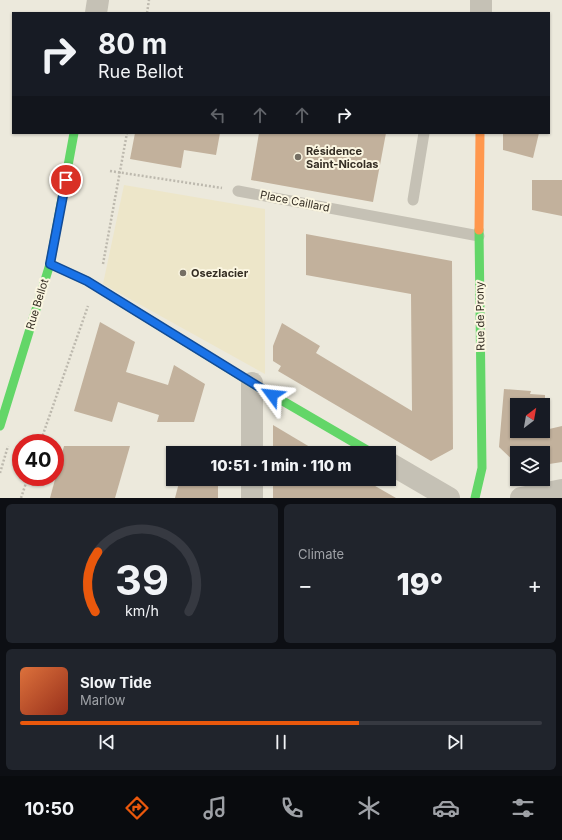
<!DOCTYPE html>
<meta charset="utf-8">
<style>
body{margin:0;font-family:Inter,sans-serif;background:#20242c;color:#f1f3f6;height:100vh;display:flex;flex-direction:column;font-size:15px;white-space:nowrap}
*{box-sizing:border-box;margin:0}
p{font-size:13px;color:#9ea1a6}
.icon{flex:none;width:22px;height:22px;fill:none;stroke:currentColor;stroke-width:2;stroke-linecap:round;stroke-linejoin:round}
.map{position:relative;height:498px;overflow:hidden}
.panel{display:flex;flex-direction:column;gap:6px;padding:6px;background:#0d0f14;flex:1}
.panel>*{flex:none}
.guide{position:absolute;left:12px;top:12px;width:538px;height:122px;border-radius:0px;box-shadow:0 1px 3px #0004;background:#171b24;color:#f1f3f6;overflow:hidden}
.needle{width:26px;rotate:31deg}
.controls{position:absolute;left:510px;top:398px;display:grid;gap:8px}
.controls a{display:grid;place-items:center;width:40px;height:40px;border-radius:0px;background:#171b24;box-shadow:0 1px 3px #0004;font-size:20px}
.speed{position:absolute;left:12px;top:434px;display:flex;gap:8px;font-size:20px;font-weight:700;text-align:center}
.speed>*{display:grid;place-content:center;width:52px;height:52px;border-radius:50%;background:#171b24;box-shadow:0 1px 3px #0004;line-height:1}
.speed .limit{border:6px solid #d22;background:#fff;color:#111}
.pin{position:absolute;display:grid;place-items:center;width:34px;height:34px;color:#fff;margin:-17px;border:2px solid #fff;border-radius:50%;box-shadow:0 1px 4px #0007}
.me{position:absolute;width:44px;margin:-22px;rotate:300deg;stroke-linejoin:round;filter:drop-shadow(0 0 3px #0008)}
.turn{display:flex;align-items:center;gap:14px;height:84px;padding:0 20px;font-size:18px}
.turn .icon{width:52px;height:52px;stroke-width:2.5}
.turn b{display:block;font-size:28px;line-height:34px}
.lanes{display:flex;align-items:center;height:38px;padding:0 20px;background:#0003;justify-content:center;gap:20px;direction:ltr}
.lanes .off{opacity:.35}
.big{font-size:30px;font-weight:800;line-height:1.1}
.panel .widget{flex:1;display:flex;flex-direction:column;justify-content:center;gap:6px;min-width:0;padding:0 14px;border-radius:6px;background:#20242c}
.panel .dial{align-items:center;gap:0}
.dial svg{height:104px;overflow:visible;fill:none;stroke:#363941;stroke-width:7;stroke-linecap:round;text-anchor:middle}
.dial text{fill:#f1f3f6;stroke:none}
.song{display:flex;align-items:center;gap:12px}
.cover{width:48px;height:48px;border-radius:6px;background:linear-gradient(135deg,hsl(20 70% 55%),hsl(10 70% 35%))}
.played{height:4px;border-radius:2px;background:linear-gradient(90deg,#ea580c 65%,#363941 65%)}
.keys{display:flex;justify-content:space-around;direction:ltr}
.heat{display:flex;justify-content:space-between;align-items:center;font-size:22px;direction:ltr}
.panel .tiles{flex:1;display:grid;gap:6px;grid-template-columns:1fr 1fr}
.widget:last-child{grid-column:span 2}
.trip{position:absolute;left:166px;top:446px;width:230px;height:40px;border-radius:0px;background:#171b24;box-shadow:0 1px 3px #0004;font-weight:800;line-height:40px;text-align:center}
.menu{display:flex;height:64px;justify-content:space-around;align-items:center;background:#090b0e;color:#9ea1a6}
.menu .icon{width:28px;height:28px}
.menu .active{color:#ea580c}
.menu b{font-size:18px;color:#f1f3f6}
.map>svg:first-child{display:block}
.plaza{fill:#ede6c9}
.building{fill:#c2b19c;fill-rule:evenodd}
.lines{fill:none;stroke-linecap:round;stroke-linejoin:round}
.path{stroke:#bdb9ae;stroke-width:2.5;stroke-dasharray:2 2;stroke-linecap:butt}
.lane{stroke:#c5c1b5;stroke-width:11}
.street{stroke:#c5c1b5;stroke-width:22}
.fast{stroke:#63d668;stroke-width:9}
.slow{stroke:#ff974d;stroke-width:9}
.route-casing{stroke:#114b97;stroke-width:10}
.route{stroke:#1a73e8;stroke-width:7}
.poi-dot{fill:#756f64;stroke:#fbf6e1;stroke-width:1.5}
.labels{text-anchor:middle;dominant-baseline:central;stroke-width:4;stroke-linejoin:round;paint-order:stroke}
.poi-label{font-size:11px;font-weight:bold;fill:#352e24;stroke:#fbf6e1;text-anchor:start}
.street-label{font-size:11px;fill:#352e24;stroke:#fbf6e1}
</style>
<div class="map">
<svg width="562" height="498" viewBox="0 0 562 498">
<rect width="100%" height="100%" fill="#ece9dc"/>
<polygon class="plaza" points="124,185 265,209 265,374 103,284"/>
<g class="building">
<polygon points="135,133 220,133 216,155 184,150 181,168 130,159"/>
<polygon points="259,133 386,133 373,202 251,180"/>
<polygon points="503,133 539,133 533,158 503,150"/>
<polygon points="532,180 562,180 562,216 532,210"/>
<polygon points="306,234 452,261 453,449 431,461 278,371 281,366 273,361 273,346 282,323 320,346 316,353 412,411 411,294 306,275"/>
<polygon points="100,322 135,342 126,372 168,385 174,365 205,384 194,422 157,422 159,415 118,402 112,422 74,411"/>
<path d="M504 389 531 391 530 394 545 395V430L562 426V462L543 465V453H517V464L499 447ZM517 405H543V431H517Z"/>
<polygon points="273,425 320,453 273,453"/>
<polygon points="64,446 130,446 115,498 50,498"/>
<polygon points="180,479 218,479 218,498 175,498"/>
<polygon points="273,479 363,479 396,498 273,498"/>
</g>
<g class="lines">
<g class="path">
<polyline points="147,13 149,0"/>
<polyline points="110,171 222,188"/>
<polyline points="103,264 127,133"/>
<polyline points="40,443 88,306"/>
<polyline points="0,473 8,446"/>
<polyline points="21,498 28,477"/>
</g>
<g class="lane">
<polyline points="238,191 479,236"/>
<polyline points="413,200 424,133"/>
</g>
<g class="street">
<polyline points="96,13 98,0"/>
<polyline points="481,13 481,0"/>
<polyline points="252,453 252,383"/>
<polyline points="389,463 449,498"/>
<polyline points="252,498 252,479"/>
<polyline points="521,498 562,490"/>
</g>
<g class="fast">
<polyline points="50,264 87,281 252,383 372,453"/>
<polyline points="0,426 50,264 74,133"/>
<polyline points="475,498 482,468 479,230"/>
</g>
<polyline class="slow" points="479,230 480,133"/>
</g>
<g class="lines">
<defs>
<polyline id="route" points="66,180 50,264 87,281 272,395"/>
</defs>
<use href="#route" class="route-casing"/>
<use href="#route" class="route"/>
</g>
<g class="poi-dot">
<circle cx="298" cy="157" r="4"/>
<circle cx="183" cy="273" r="4"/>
</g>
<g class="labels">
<g class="poi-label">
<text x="306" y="151">Résidence<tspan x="306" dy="13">Saint-Nicolas</tspan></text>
<text x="191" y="273">Osezlacier</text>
</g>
<g class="street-label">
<text transform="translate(295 201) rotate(11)">Place Caillard</text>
<text transform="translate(37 304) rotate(-73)">Rue Bellot</text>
<text transform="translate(480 316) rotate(-91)">Rue de Prony</text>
</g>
</g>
</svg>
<div class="controls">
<a><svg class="needle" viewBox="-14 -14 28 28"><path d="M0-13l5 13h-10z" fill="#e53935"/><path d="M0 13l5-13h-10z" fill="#9ea1a6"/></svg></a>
<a><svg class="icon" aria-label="layers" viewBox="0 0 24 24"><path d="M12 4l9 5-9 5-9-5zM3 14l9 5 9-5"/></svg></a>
</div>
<div class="speed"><div class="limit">40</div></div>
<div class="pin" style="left:66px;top:180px;background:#d93025"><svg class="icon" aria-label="arrive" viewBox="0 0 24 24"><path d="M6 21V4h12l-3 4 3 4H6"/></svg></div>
<svg class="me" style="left:272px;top:395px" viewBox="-20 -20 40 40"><path d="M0-17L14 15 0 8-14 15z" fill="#1a73e8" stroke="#fff" stroke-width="4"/></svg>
<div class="trip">10:51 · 1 min · 110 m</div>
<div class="guide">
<div class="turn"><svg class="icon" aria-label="right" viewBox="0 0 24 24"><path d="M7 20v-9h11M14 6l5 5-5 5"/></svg><div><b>80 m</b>Rue Bellot</div></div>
<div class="lanes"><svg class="icon off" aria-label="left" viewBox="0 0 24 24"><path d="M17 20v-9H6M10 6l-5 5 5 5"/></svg><svg class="icon off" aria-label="ahead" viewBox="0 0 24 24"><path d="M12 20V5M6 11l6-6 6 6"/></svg><svg class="icon off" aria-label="ahead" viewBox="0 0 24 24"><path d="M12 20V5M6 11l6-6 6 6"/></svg><svg class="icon" aria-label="right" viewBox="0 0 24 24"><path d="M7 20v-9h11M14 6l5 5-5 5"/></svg></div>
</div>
</div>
<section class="panel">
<div class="tiles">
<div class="widget dial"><svg viewBox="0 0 100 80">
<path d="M14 69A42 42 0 1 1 86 69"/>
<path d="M14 69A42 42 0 0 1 16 23" stroke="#ea580c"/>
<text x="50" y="56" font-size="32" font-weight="700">39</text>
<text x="50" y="72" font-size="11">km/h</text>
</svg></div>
<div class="widget"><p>Climate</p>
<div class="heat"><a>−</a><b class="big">19°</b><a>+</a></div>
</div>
<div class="widget">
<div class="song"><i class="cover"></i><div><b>Slow Tide</b><p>Marlow</p></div></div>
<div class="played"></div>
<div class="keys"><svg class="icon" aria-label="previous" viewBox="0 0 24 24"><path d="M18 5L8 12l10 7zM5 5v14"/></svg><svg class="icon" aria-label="pause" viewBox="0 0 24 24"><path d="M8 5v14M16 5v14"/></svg><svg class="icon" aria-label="next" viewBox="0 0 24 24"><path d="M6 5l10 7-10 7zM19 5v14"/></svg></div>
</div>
</div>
</section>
<nav class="menu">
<b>10:50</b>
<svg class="icon active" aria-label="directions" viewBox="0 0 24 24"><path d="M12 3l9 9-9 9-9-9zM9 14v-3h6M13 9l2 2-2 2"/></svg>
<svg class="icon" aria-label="music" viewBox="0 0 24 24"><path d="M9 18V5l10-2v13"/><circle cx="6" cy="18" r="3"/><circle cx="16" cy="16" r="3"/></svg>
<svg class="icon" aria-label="phone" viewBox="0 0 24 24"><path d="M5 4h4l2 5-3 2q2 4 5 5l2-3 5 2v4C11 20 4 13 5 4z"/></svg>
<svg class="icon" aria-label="climate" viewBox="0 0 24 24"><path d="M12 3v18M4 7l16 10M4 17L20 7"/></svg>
<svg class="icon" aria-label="car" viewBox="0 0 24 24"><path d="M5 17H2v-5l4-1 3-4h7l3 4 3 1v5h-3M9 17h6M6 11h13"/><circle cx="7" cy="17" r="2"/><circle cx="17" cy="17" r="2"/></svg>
<svg class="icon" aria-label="filters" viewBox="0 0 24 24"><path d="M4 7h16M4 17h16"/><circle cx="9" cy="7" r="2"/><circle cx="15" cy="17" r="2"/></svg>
</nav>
